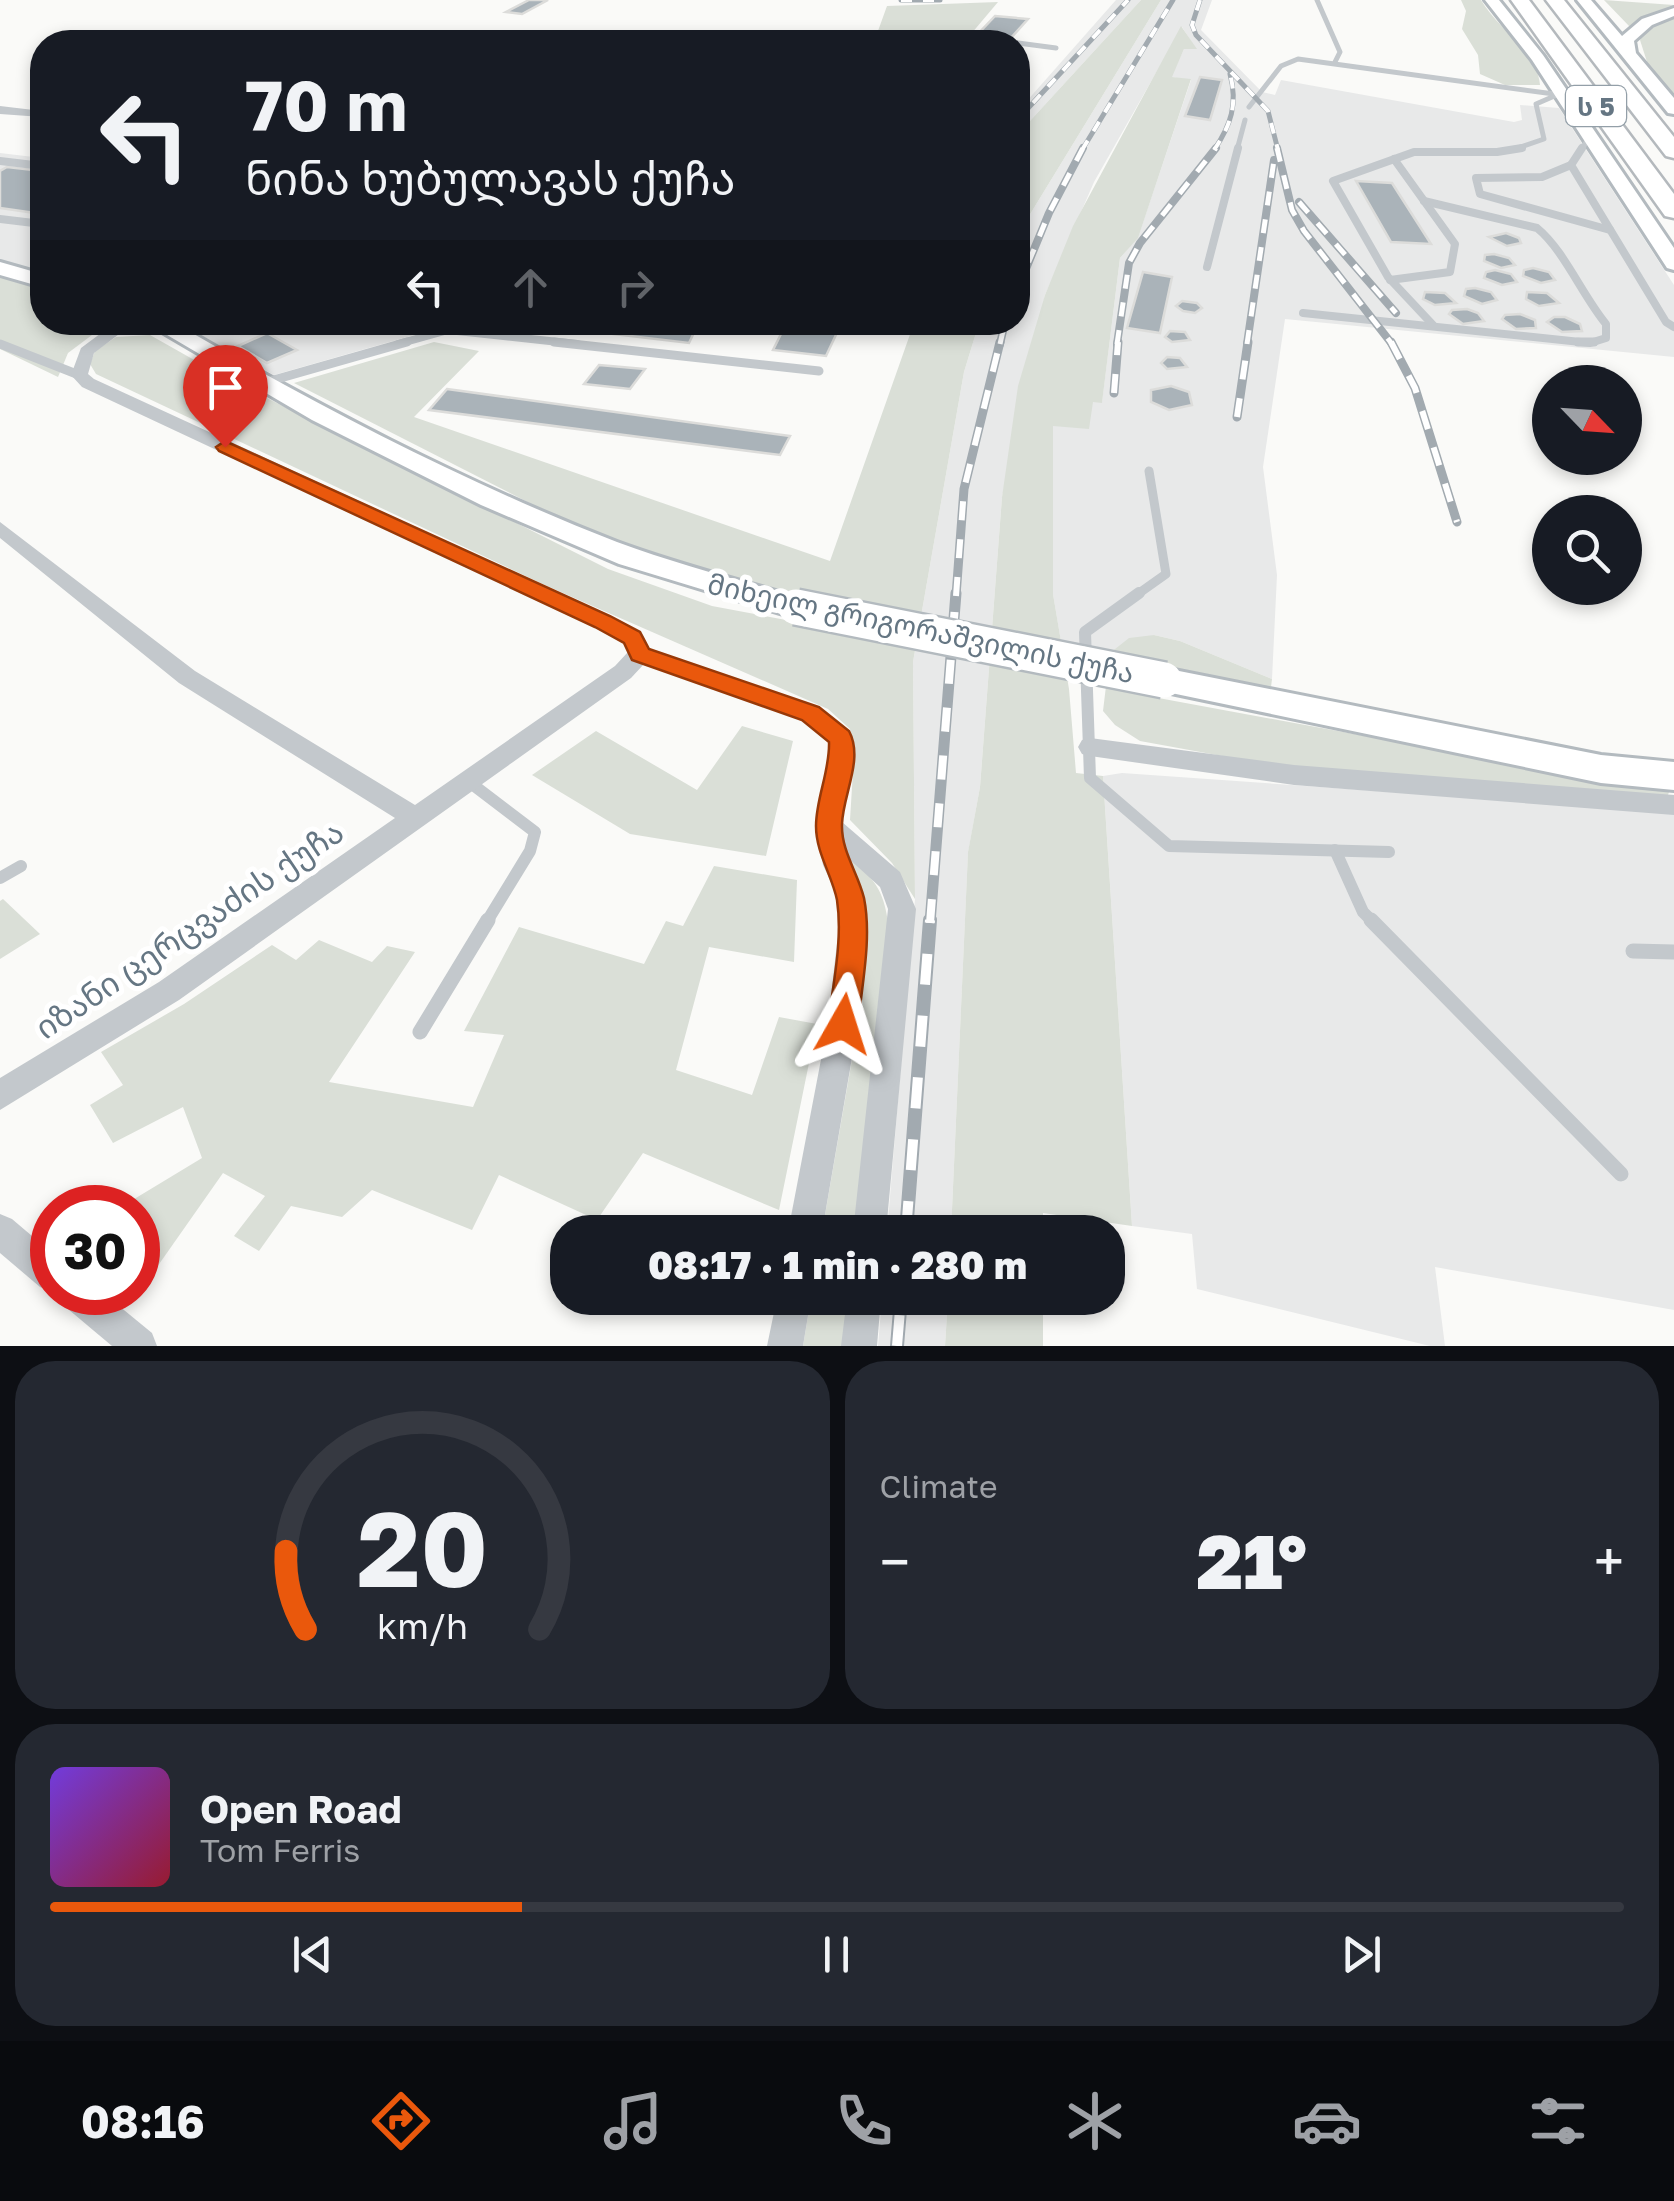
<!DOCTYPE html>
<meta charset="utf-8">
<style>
body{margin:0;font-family:"Golos Text","Noto Sans Georgian",sans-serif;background:#242831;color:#f1f3f6;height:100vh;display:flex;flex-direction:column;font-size:38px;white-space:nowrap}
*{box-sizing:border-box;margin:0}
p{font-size:32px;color:#9ea1a6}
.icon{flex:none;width:55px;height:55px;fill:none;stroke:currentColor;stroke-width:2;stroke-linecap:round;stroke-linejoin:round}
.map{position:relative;height:1346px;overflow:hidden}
.panel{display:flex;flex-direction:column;gap:15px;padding:15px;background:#0d0f14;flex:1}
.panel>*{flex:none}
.banner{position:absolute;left:30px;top:30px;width:1000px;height:305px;border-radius:40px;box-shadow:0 5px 15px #0003;background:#171b24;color:#f1f3f6;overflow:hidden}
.needle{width:65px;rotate:115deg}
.fabs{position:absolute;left:1532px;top:365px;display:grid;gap:20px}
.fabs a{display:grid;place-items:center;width:110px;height:110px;border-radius:50%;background:#171b24;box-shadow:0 5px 15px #0003;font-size:50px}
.speed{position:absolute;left:30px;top:1185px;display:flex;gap:20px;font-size:50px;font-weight:700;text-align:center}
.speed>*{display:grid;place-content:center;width:130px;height:130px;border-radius:50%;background:#171b24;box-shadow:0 5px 15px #0003;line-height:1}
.speed .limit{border:15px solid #d22;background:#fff;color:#111}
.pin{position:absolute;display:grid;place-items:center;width:85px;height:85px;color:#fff;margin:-102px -42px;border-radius:50% 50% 50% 0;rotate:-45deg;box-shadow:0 0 10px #0007}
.pin .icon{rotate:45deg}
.me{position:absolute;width:110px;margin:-55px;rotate:6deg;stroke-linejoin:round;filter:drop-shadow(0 0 8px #0008)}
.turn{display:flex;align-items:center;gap:35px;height:210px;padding:0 50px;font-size:45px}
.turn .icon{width:130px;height:130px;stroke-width:2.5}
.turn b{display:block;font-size:70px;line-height:85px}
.lanes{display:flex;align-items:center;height:95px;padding:0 50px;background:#0003;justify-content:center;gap:50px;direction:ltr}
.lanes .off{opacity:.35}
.big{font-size:75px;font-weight:800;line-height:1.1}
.panel .widget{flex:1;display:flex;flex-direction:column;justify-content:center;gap:15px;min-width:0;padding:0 35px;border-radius:40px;background:#242831}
.panel .dial{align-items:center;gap:0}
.dial svg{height:260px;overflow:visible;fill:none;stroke:#363941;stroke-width:7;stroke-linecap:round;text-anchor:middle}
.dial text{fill:#f1f3f6;stroke:none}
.song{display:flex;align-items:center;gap:30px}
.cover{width:120px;height:120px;border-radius:15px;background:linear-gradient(135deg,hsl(260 70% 55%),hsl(350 70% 35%))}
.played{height:10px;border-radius:5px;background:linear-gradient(90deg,#ea580c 30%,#363941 30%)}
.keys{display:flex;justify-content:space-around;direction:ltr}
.heat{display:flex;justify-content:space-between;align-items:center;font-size:55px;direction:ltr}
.panel .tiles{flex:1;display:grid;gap:15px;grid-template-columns:1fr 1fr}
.widget:last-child{grid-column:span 2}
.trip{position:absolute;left:550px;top:1215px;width:575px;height:100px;border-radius:40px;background:#171b24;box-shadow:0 5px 15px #0003;font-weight:800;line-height:100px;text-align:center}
.dock{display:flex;height:160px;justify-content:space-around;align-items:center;background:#090b0e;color:#9ea1a6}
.dock .icon{width:70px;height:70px}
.dock .selected{color:#ea580c}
.dock b{font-size:45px;color:#f1f3f6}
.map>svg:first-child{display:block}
.built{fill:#e8e9e9}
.green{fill:#dadfd7}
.building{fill:#aab3b9;stroke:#dcdcda;stroke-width:2.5}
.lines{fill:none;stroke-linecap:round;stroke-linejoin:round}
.secondary-casing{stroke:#b3babf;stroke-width:6}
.highway-casing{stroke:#b4b9bd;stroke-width:5}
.lane-far4{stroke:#c3c8cc;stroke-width:5}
.lane-far3{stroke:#c3c8cc;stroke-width:8}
.lane-far2{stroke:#c3c8cc;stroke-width:9}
.lane-far1{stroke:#c3c8cc;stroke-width:12}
.lane{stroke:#c3c8cc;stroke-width:15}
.street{fill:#c3c8cc;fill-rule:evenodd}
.secondary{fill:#fff;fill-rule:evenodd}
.highway{fill:#fff;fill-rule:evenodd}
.rail-far4-casing{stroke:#a2aab0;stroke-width:5}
.rail-far3-casing{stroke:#a2aab0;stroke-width:8}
.rail-far2-casing{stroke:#a2aab0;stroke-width:9}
.rail-far1-casing{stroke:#a2aab0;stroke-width:11}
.rail-casing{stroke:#a2aab0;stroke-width:14}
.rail-far4{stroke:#fff;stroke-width:4;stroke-dasharray:11;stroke-linecap:butt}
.rail-far3{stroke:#fff;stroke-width:5;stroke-dasharray:14;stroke-linecap:butt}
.rail-far2{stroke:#fff;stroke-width:6;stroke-dasharray:19;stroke-linecap:butt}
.rail-far1{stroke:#fff;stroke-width:8;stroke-dasharray:24;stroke-linecap:butt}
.rail{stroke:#fff;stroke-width:10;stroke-dasharray:31;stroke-linecap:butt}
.secondary-bridge-casing{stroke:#b3babf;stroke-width:40;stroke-linecap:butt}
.secondary-bridge{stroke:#fff;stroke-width:35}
.route{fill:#ea580c;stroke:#983908;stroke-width:2.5}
.labels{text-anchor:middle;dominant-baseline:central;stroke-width:10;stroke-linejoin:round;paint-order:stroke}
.shield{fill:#fff;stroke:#939fa8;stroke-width:2.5}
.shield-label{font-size:25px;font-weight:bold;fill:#657683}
.street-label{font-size:28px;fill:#657683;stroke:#fff}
.near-street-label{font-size:32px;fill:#657683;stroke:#fff}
</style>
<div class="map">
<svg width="1674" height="1346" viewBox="0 0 1674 1346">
<rect width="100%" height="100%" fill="#fafaf8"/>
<g class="built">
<polygon points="1116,0 1141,0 1018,134 1018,111"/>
<polygon points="1161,0 1212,0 1201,30 1262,92 1275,95 1281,80 1514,122 1522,120 1520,105 1559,108 1674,285 1674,357 1285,319 1263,467 1277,575 1272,679 1180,641 1154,635 1110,653 1061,642 1053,594 1053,425 1093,402 1102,402 1120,258 1138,237 1191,80 1171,77 1184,49 1196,49 1182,27 1094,182 1045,295 1002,497 980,787 968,853 951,1232 887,1232 915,899 913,662 964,372 979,323 1018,322 1018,234"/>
<polygon points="0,153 42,158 42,273 0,260"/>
<polygon points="179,323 456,323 274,375"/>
<polygon points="1122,773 1674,812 1674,1310 1435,1267 1445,1346 1430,1346 1197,1289 1192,1234 1132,1226 1103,776"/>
<polygon points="882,1298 948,1298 945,1346 878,1346"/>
</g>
<g class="green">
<polygon points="1141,0 1161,0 1018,234 1018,134"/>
<path d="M1461 0H1481C1496 27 1538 53 1540 85H1505L1480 74 1478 55 1462 29 1466 11Z"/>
<polygon points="1604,0 1674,5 1674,9 1649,14 1630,27"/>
<polygon points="998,2 971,34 938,31 907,37 904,42 874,42 887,6"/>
<polygon points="1674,16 1674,94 1648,65 1640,40 1645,29"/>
<polygon points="1181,26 1197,49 1184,49 1172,77 1191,79 1138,238 1120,258 1102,403 1093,402 1089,429 1053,426 1053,594 1069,689 1076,773 1103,776 1132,1226 1043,1213 1043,1232 951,1232 968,852 980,787 1002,497 1018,386 1045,295 1073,226"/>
<polygon points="0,277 42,289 42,322 108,323 68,353 58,377 0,349"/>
<polygon points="914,323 979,323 964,372 913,662 915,899 892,863 850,820 854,755 850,729 828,709 547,586 96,374 90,364 95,351 116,337 150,335 219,374 608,569 712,606 802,623 759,590 608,543 294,383 434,342 479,351 414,417 830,561"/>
<polygon points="1154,635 1180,641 1272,679 1271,687 1159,667 1153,697 1669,792 1667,798 1277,766 1140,741 1115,725 1103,711 1110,653 1129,638"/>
<polygon points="742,726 793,741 766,856 630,834 532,775 596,731 697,790"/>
<path d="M848 857C877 880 885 893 889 930L857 1232H822L862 1002V923Z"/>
<polygon points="714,866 797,880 794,962 709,947 676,1070 752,1095 779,1017 817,1024 779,1210 643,1153 597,1220 499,1175 472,1230 372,1190 342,1217 291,1206 259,1251 234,1236 265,1196 223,1173 136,1297 131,1293 138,1292 138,1208 121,1207 202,1158 183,1107 113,1143 90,1105 123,1085 101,1052 184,1004 272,945 296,960 319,940 372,962 387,946 415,952 329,1082 473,1107 504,1035 464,1031 519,927 644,964 666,921 683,926"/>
<polygon points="3,899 40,934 0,959 0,901"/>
<polygon points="811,1298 850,1298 845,1346 803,1346"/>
<polygon points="948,1298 1043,1298 1043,1346 945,1346"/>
</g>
<g class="building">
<polygon points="529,0 548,0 522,14 506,12"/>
<polygon points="995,16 1028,19 1009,40 976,36"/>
<polygon points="1200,77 1222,80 1210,120 1185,116"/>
<polygon points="7,167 42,171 42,214 0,208 0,171"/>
<polygon points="1356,181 1392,183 1431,244 1391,242"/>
<polygon points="1506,233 1519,238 1521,243 1507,246 1489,237"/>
<polygon points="1494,254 1509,258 1515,265 1501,268 1484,261 1485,255"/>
<polygon points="1533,268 1549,272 1555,280 1541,283 1523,276 1524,270"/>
<polygon points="1495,270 1511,274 1517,282 1502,285 1484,278 1486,272"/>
<polygon points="1143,272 1172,277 1160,333 1127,328"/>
<polygon points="1475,288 1491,292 1497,300 1482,304 1464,296 1466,289"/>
<polygon points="1425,292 1445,293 1456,303 1435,305 1423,299"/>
<polygon points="1527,292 1547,293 1559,303 1539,306 1526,299"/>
<polygon points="1182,301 1197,303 1202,308 1195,313 1183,311 1176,306"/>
<polygon points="1467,309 1478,313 1484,321 1463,324 1449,314 1452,310"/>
<polygon points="1520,314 1535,320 1536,328 1516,329 1502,319 1505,315"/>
<polygon points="1565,317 1580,324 1582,331 1562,332 1547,322 1554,317"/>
<polygon points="512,322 699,322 689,343"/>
<polygon points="787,322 842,322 826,356 773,350"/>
<polygon points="1170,331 1185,332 1190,340 1172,342 1165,337"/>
<polygon points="267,333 297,350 267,363 238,346"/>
<polygon points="1167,357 1180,358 1187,367 1167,369 1161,363"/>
<polygon points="599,365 645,369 630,389 584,384"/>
<polygon points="1171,386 1189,392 1192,405 1169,410 1151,402 1151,390"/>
<polygon points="447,389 790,436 780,455 429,410"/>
</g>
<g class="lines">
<defs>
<g id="secondary">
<polygon points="1485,0 1499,0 1543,55 1674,248 1674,270 1667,268 1532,60"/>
<polygon points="1577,0 1591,0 1622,36 1642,19 1674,8 1674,16 1652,25 1634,41 1636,53 1674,98 1674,114 1668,113"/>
<polygon points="0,262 42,274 42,287 0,275"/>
<path d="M145 322H173C316 405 463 482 617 542 679 565 743 581 807 600L811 607 807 614 796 618 619 564 481 505 312 420Z"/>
<polygon points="1164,668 1601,755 1674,762 1674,790 1601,783 1152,689 1148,680 1152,671"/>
</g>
<g id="highway">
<polygon points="1511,0 1529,0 1674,194 1674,218 1665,216"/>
<polygon points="1546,0 1564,0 1674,137 1674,158 1666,156"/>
</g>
</defs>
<use href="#secondary" class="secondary-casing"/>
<use href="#highway" class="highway-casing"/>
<g class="lane-far4">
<polyline points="1317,0 1340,52 1335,62"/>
<polyline points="912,42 936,35 1009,42"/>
<polyline points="1018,43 1056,48"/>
<polyline points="1249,107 1281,66 1298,59 1554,94"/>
<polyline points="1237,150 1245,120"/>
<polyline points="1512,150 1544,139 1536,104 1559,94"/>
<polyline points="1581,150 1589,138"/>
</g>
<g class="lane-far3">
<polyline points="1582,148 1571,165 1666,322 1674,327"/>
<polyline points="0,161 42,166"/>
<polyline points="1571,165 1542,177 1476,178 1480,194 1610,230"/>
<polyline points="0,219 42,224"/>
<polyline points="1207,267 1238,148"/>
<polyline points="29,277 42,268"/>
<polyline points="1390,280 1450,272 1455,244 1394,159"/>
<path d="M1303 313 1590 343 1606 338V324C1582 295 1564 250 1537 228L1424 201"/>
<polyline points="1433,325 1388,277 1333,181 1414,152 1497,152 1522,148"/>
<polyline points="398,344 448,330 577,344"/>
</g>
<g class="lane-far2">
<polyline points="554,342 819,371"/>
<polyline points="1578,342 1594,342"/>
<polyline points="0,344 79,375"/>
<polyline points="263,383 407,342"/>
<polyline points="1135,596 1166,574 1149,471"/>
</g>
<g class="lane-far1">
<polyline points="1139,593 1085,632 1090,778 1169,846 1389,852"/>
<polyline points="468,781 535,832 530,851 486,923"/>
<polyline points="1335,850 1363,912 1374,923"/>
<polyline points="0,878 21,866"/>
</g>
<g class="lane">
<polyline points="1371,920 1621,1174"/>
<polyline points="1633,951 1674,952"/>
<polyline points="420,1032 488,920"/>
</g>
<g class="street">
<polygon points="0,106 42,111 42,117 0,114"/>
<polygon points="116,322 135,322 94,353 88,374 94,379 611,617 641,633 649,649 818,708 849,732 854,757 842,822 900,872 916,909 886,1232 853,1232 888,909 880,887 848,858 863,895 867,925 858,1023 822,1232 788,1232 828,1023 839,925 837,895 823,865 816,826 830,757 829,742 802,720 644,664 631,678 179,1000 0,1110 0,1078 159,982 395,818 179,683 0,538 0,522 195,671 415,805 615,666 628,652 624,643 595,627 82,387 71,375 81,348"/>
<polygon points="1090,738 1294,765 1674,795 1674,815 1294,785 1090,756 1082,754 1078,747 1082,740"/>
<polygon points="0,1214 12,1219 52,1253 52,1292 40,1287 0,1253"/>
<polygon points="57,1292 102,1292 152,1333 157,1346 112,1346 62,1304"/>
<polygon points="777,1298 811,1298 803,1346 767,1346"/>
<polygon points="847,1298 881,1298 877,1346 841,1346"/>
</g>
<use href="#secondary" class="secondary"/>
<use href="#highway" class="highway"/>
<defs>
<g id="rail-far4">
<polyline points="901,0 940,0"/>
<polyline points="1200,0 1192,25 1196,35 1268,111 1278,150"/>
<polyline points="1018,119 1128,0"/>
<polyline points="1082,150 1173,0"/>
<path d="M1214 150C1231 125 1238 104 1230 74"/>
</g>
<g id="rail-far3">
<polyline points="1277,148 1292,210 1304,231 1392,344"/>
<polyline points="1299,202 1396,313"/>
<polyline points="1018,288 1049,213 1083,148"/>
<polyline points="1000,344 1005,322"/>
<polyline points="1117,344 1129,263 1140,243 1216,148"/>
<polyline points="1247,344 1274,160"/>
</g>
<g id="rail-far2">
<polyline points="1391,342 1415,388 1457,522"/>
<polyline points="1114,393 1118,342"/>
<polyline points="1237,417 1248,342"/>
<polyline points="956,596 964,489 1000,342"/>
</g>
<polyline id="rail-far1" points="930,923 956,593"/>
<g id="rail">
<polyline points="906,1232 930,920"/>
<polyline points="897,1346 901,1298"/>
</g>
</defs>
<use href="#rail-far4" class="rail-far4-casing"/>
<use href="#rail-far3" class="rail-far3-casing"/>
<use href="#rail-far2" class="rail-far2-casing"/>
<use href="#rail-far1" class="rail-far1-casing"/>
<use href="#rail" class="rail-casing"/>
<use href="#rail-far4" class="rail-far4"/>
<use href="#rail-far3" class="rail-far3"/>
<use href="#rail-far2" class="rail-far2"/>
<use href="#rail-far1" class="rail-far1"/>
<use href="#rail" class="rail"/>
<defs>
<polyline id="secondary-bridge" points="796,607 1164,680"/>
</defs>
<use href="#secondary-bridge" class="secondary-bridge-casing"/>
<use href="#secondary-bridge" class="secondary-bridge"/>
</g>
<path class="route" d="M225 441 610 616 640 632 649 649 819 707 849 731C864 759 843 794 842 824 841 851 858 873 864 898 872 938 862 984 858 1024L853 1033 843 1038 833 1033 828 1024C833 984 843 940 837 900 832 875 816 853 816 826 816 798 830 771 829 742L802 720 632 660 624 643 595 627 219 451 216 447Z"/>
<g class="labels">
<rect class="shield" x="1566" y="86" width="60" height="40" rx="8"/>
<g class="shield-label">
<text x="1596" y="106">ს 5</text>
</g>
<g class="street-label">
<text transform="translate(921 628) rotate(12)">მიხეილ გრიგორაშვილის ქუჩა</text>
</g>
<g class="near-street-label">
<text transform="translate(189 929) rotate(-34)">იზანი ცერცვაძის ქუჩა</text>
</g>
</g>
</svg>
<div class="fabs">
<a><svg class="needle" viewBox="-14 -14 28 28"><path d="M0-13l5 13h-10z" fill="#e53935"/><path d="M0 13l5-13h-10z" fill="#9ea1a6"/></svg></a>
<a><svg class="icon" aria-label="search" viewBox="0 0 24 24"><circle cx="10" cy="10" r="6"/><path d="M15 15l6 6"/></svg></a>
</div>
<div class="speed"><div class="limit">30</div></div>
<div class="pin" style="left:225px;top:447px;background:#d93025"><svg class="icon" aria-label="arrive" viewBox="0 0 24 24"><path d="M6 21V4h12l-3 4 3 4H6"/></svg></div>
<svg class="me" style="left:843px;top:1024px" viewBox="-20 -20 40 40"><path d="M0-17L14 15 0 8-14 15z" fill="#ea580c" stroke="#fff" stroke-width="4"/></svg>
<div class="trip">08:17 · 1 min · 280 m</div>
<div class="banner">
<div class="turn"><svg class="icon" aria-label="left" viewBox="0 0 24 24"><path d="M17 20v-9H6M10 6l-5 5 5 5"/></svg><div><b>70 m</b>ნინა ხუბულავას ქუჩა</div></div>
<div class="lanes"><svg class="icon" aria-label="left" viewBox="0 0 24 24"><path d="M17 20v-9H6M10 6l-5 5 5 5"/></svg><svg class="icon off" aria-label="ahead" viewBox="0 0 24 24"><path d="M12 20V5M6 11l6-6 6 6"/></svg><svg class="icon off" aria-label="right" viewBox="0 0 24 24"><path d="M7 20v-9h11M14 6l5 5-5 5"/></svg></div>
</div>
</div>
<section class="panel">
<div class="tiles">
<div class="widget dial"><svg viewBox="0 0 100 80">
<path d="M14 69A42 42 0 1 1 86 69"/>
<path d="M14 69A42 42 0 0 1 8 45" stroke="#ea580c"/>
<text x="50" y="56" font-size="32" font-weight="700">20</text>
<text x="50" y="72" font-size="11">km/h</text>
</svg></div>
<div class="widget"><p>Climate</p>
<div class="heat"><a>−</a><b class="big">21°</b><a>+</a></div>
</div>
<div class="widget">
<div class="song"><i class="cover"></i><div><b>Open Road</b><p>Tom Ferris</p></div></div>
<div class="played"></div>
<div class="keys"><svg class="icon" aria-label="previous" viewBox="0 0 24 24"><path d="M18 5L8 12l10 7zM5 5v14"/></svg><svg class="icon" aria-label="pause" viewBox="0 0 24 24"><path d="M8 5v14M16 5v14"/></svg><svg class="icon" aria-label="next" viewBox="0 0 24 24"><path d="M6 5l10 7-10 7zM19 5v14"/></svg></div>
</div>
</div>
</section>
<nav class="dock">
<b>08:16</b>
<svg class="icon selected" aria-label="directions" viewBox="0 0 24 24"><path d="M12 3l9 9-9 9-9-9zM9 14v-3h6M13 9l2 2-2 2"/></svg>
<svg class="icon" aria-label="music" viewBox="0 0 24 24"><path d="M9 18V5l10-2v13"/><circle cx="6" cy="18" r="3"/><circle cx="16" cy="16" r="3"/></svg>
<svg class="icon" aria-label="phone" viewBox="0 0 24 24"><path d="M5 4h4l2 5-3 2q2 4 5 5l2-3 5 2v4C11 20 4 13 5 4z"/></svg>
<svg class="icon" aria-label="climate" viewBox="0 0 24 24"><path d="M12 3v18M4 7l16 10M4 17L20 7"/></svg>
<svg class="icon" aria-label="car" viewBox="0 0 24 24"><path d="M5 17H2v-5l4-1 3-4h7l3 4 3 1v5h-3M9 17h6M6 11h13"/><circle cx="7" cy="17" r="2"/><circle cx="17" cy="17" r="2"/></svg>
<svg class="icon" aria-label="filters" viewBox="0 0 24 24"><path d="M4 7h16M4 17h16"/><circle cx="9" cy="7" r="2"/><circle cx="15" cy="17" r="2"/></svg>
</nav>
